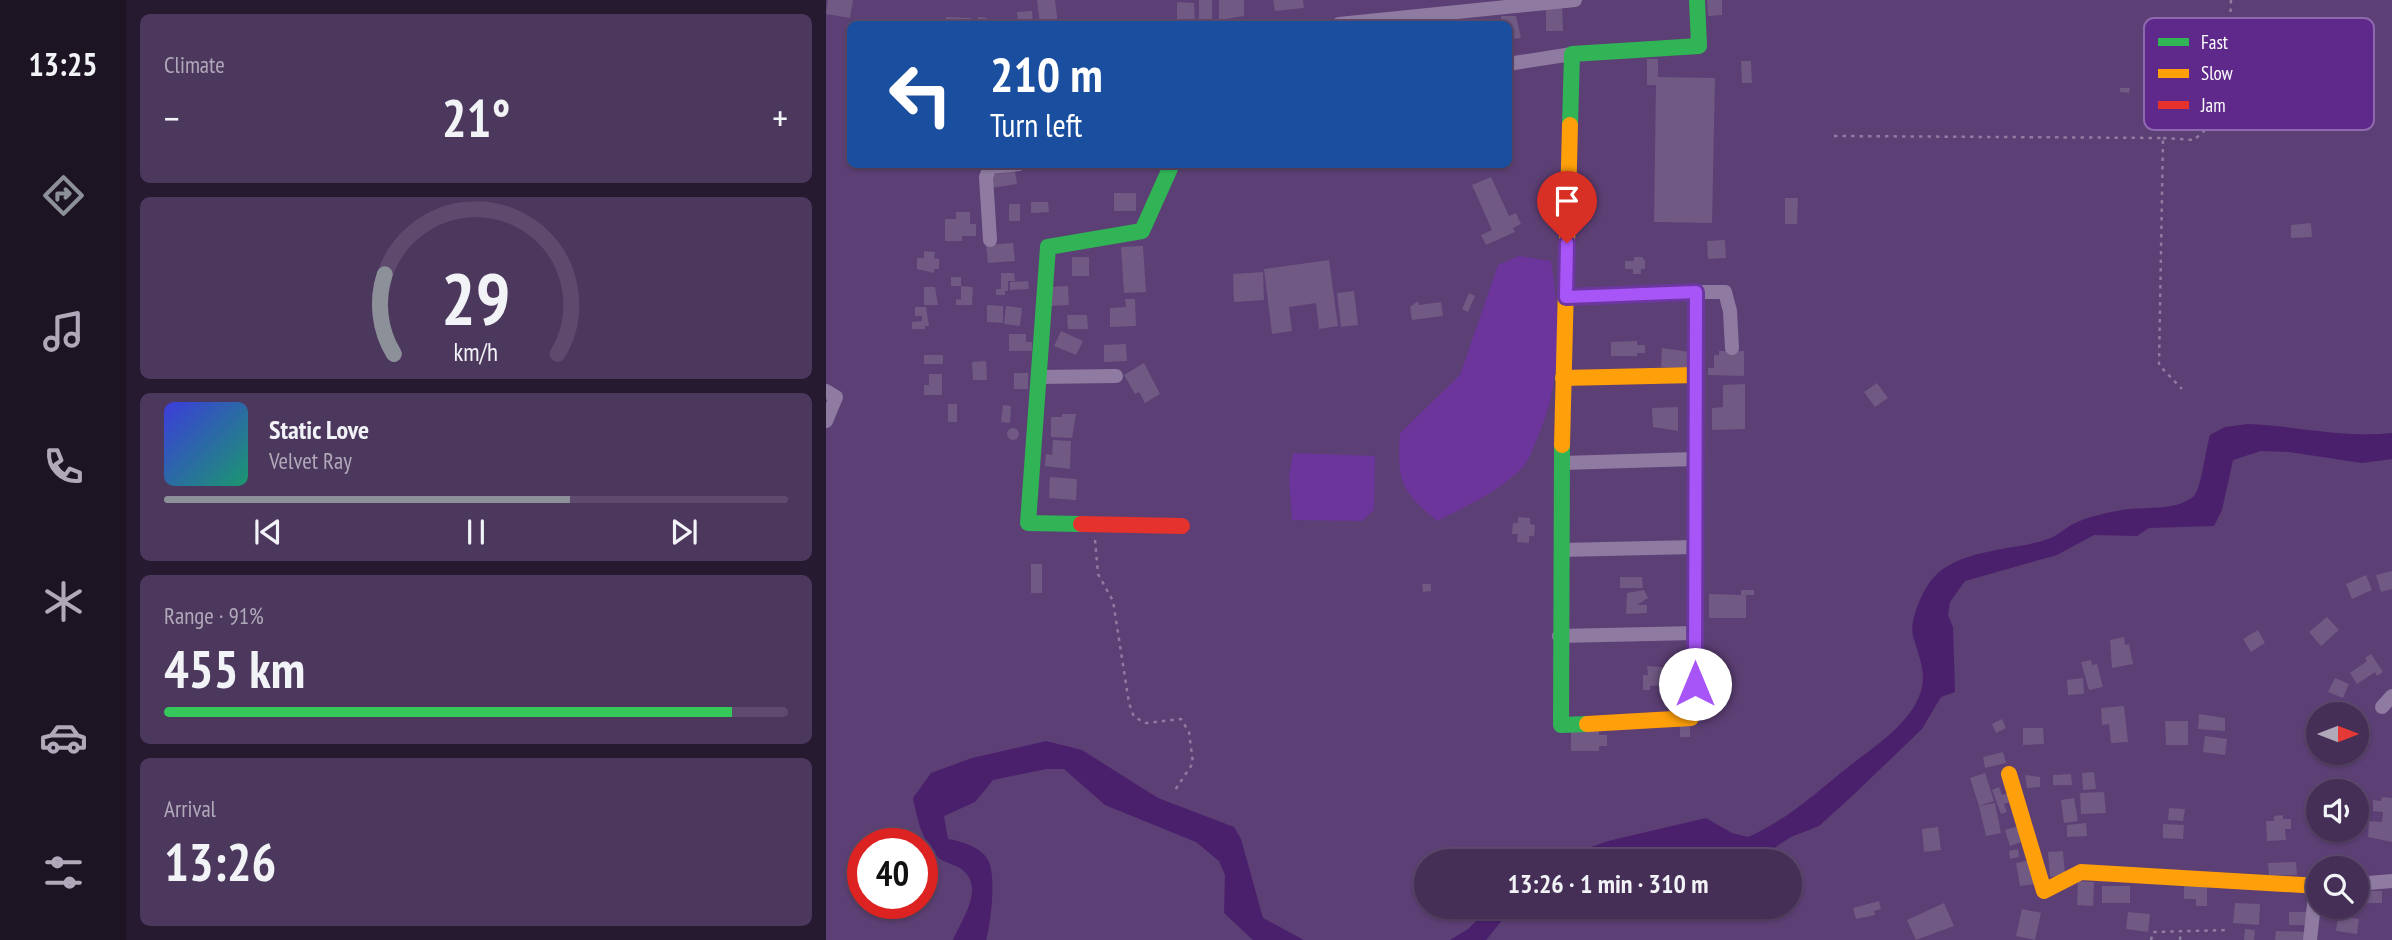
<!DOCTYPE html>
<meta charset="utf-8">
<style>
body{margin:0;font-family:"PT Sans Narrow",sans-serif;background:#4c375d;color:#f1f3f6;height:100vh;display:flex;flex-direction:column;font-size:26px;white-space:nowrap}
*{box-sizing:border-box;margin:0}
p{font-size:23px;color:#b0a9ba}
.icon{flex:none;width:38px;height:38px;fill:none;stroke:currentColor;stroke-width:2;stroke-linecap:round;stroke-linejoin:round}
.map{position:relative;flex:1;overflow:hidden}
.details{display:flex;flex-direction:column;gap:14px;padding:14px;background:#261a30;width:700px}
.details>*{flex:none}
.banner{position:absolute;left:21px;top:21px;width:665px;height:147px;border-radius:10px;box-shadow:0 2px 5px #0004,0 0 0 2px #5d4a6d;background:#1a4fa0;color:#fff;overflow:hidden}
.needle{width:46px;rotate:90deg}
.buttons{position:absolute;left:1480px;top:702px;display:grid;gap:14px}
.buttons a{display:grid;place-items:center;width:63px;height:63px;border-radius:50%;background:#452f57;box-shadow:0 2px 5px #0004,0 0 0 2px #5d4a6d;font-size:35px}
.speed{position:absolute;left:21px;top:828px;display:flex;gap:14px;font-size:35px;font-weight:700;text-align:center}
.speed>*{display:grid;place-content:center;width:91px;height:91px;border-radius:50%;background:#452f57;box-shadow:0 2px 5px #0004,0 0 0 2px #5d4a6d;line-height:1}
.speed .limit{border:10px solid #d22;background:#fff;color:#111}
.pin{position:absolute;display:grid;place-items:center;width:60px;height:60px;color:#fff;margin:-72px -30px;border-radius:50% 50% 50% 0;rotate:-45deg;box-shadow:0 0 7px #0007}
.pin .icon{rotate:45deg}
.me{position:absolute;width:77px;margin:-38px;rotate:0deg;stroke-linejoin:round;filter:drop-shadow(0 0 5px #0008)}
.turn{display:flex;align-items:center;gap:24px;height:147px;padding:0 28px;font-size:32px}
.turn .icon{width:91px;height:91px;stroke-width:2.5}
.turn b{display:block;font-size:49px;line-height:60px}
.big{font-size:52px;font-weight:800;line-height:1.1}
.details .widget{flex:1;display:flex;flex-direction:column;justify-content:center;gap:10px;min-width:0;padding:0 24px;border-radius:10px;background:#4c375d}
.details .dial{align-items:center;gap:0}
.dial svg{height:182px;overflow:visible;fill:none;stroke:#5d4a6d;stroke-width:7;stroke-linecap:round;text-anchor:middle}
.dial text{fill:#f1f3f6;stroke:none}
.song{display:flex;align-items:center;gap:21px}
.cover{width:84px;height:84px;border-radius:10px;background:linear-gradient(135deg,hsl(240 70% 55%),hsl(160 70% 35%))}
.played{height:7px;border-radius:4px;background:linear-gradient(90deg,#8c9099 65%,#5d4a6d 65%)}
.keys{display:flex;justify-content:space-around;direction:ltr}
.heat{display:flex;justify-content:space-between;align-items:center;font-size:38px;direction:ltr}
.charge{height:10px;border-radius:5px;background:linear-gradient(90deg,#34c759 91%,#5d4a6d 0)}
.trip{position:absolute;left:588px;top:849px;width:388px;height:70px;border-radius:35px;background:#452f57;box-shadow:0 2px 5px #0004,0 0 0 2px #5d4a6d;font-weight:800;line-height:70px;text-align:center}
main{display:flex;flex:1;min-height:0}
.menu{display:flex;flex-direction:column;width:126px;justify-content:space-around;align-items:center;background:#1c1323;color:#b0a9ba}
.menu .icon{width:49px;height:49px}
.menu .current{color:#8c9099}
.menu b{font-size:32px;color:#f1f3f6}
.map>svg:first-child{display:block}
.green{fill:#6c359b}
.water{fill:#4a206c}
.building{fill:#705983}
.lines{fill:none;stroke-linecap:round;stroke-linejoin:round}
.path{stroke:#8f7ba1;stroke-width:2.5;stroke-dasharray:3.5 5;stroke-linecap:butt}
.street{stroke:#8f7ba1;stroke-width:14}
.fast{stroke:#30b455;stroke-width:16}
.slow{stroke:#ff9f0a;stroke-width:16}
.jam{stroke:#e5322d;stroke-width:16}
.route-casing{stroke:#6d37a1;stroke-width:18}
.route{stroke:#a855f7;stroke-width:12}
.key{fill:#5e298a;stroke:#8e69ad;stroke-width:2}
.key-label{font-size:19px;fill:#fff}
</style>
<main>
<nav class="menu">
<b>13:25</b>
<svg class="icon current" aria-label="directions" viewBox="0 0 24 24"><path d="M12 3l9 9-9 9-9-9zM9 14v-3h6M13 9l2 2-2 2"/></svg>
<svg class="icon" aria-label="music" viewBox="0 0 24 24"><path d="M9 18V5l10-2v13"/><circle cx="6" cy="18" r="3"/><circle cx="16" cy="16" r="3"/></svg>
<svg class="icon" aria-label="phone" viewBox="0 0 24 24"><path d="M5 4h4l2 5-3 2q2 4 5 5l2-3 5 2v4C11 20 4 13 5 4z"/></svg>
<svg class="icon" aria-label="climate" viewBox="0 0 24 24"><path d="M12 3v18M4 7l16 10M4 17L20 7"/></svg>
<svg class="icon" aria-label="car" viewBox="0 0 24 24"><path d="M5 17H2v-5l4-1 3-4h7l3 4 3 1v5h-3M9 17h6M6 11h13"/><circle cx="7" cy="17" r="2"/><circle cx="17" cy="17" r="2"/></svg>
<svg class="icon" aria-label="filters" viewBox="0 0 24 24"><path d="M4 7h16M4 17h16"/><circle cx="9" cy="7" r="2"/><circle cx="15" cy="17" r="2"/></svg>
</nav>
<section class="details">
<div class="widget"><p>Climate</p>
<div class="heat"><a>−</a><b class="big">21°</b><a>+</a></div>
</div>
<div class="widget dial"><svg viewBox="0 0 100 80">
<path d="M14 69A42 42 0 1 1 86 69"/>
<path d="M14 69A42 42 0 0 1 10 34" stroke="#8c9099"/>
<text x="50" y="56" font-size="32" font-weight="700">29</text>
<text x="50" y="72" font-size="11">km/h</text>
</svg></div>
<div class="widget">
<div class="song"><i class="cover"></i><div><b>Static Love</b><p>Velvet Ray</p></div></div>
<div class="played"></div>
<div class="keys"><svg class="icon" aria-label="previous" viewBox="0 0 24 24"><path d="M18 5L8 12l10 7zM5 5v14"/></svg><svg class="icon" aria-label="pause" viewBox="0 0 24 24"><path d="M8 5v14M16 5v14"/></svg><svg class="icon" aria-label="next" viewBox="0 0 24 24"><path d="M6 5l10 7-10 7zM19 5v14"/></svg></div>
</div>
<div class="widget"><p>Range · 91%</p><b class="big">455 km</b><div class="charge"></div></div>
<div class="widget"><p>Arrival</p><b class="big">13:26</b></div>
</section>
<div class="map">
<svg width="1566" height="940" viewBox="0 0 1566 940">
<rect width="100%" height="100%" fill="#5c3f74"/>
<g class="green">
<path d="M693 256 725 261C735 320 736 383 711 439 707 448 703 460 697 467 673 492 641 506 611 521 574 490 571 481 574 433L634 375 672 265Z"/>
<polygon points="467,453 549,456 548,510 536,521 466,520 463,477"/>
</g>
<g class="water">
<path d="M1422 424C1471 426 1517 438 1566 433V459L1536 463 1463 452 1435 451 1407 460 1396 510 1388 526 1323 528 1311 536 1268 535 1231 555 1139 581 1124 602 1122 615 1127 627 1129 692 1115 697 1096 729 1023 799 993 826 965 837 928 861H881L860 856 820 861H726L782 841 880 818 906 833 922 837C965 818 990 792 1026 764 1051 745 1089 720 1096 687 1100 671 1091 651 1087 636 1083 620 1097 589 1108 577 1135 548 1188 551 1222 539 1231 536 1237 530 1245 525 1260 517 1279 513 1296 510 1318 506 1349 512 1368 496 1375 489 1380 448 1384 435L1399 427Z"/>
<path d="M220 741 256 750 332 798 408 827 415 839 437 918 478 940H427L398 913 399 875 393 861 370 842 279 805 238 769H220L167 780 149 802 118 816 122 839C136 841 157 848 163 862 170 878 165 923 160 940H127C136 919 162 884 132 867 123 862 116 863 109 854 95 838 91 818 87 798L105 773 146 758Z"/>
<polygon points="666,906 687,907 660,940 624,940 642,929"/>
</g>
<g class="building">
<polygon points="2,0 27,0 24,18 0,14"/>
<polygon points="211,0 229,0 232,24 214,24"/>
<rect x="373" y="0" width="13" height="24"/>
<polygon points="393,0 418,0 418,16 393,20"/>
<polygon points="447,0 477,0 478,8 449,11"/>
<polygon points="881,0 896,0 896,15 882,16"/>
<polygon points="351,2 368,3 369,24 351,24"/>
<polygon points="736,5 737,31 720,31 720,6"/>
<polygon points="206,11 207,24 192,24 191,12"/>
<polygon points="675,16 690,16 695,38 682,39 682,24 650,24 650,19 675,21"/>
<polygon points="120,17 145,18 145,24 120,24"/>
<polygon points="152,17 161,18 161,24 152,24"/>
<polygon points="821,59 832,59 832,77 889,78 886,223 828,222 830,85 821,85"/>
<polygon points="915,61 925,61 926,83 916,83"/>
<polygon points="1294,88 1304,88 1303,93 1294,92"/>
<polygon points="189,171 191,184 165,188 163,175"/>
<polygon points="665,177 683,216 690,213 695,224 687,228 689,232 660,245 655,235 666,230 646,185"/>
<rect x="288" y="193" width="22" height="18"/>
<polygon points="959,198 972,198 971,224 959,224"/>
<polygon points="205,202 222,202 223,212 205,213"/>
<rect x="183" y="204" width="11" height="17"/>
<polygon points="130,212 144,212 144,224 150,224 150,236 136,236 136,241 119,241 119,219 130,219"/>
<polygon points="1485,223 1486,237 1465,238 1465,225"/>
<polygon points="899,240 900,258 882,259 881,241"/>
<polygon points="187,243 189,261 162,263 160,245"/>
<polygon points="317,246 320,292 298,293 295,247"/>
<polygon points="98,251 109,252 108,258 113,259 113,269 108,269 108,273 91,269 91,258 98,258"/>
<rect x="246" y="257" width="17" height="19"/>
<polygon points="808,257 816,257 819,261 819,269 815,269 815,274 807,274 807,269 799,269 799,261 808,261"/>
<polygon points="503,260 512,326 493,329 490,303 463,307 466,331 446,334 438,269"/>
<polygon points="437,272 438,300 408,302 407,274"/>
<polygon points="175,273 188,273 189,281 182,281 182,291 179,291 179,295 170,295 170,289 175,289"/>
<rect x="125" y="277" width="10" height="9"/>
<polygon points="202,281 203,289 184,290 184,282"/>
<polygon points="135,286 147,287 146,305 130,305 130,299 135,300"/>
<polygon points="242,286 243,305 222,306 222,287"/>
<polygon points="98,287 109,287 112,305 98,305"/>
<polygon points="528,291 532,325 515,327 511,293"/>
<polygon points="643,293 649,296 642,312 636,309"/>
<polygon points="299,299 309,299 310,326 284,327 284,308 300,307"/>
<polygon points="592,301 593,305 615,302 617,316 586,320 584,307"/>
<polygon points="161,305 177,306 177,323 161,322"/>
<polygon points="180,306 196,308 194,326 178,324"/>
<polygon points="89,307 100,307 103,326 99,326 99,329 86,329 86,322 96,321 96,316 89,316"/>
<polygon points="241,315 261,315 262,329 242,329"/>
<polygon points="235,331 257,341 250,355 228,346"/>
<polygon points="183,334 200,334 200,342 206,342 206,351 183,351"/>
<polygon points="811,341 811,345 819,345 819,353 811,353 811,356 785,356 785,342"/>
<polygon points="300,344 301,361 278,362 278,345"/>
<polygon points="836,348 864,352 863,368 835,367"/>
<polygon points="893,351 918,351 918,376 882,375 882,368 888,368 888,355 893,355"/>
<rect x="98" y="355" width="19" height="9"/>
<polygon points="160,361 161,380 147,380 146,362"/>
<polygon points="318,363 334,394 319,403 313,392 309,394 298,375"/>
<rect x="188" y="373" width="14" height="16"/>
<polygon points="103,374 116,374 116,395 98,395 98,385 103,385"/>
<polygon points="1051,383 1062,398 1049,407 1038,392"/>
<polygon points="919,384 919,429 886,430 886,408 897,407 897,385"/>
<rect x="122" y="404" width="9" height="18"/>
<polygon points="177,405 185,406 184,423 175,422"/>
<polygon points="852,407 852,431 827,427 826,408"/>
<polygon points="236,414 250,414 246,438 225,437 225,417 236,417"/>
<circle cx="187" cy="434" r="6"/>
<polygon points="227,440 245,441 244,469 219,466 220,454 226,455"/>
<polygon points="224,477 251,479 250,500 223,498"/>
<polygon points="692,517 704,518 704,524 709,525 708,536 703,536 703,543 691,542 692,534 686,534 687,523 692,523"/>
<rect x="205" y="564" width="11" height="29"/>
<polygon points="1566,571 1566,589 1555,592 1550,575"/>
<polygon points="1540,575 1546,590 1526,599 1520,584"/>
<polygon points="794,577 816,577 817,588 794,588"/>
<polygon points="596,584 605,584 605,591 597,592"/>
<polygon points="818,590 822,598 811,605 821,605 821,613 800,614 801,593"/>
<polygon points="915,590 928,590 928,595 920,595 920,618 883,618 883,594 915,595"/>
<polygon points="1501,617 1513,630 1495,646 1483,632"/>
<polygon points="1432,630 1439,643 1425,652 1417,639"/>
<polygon points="1298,637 1299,645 1303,644 1307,664 1286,668 1284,640"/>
<polygon points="1545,654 1557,672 1551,676 1549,672 1531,684 1524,673 1541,661 1539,658"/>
<polygon points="1265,660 1266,665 1271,664 1277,687 1263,690 1255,662"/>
<polygon points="821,666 847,668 847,685 824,686 824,690 817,690 817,675 822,675"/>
<polygon points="1257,678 1258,694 1242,695 1241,680"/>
<polygon points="1509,678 1523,684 1517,698 1502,692"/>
<polygon points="1298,706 1302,742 1285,743 1283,724 1276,725 1275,708"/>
<polygon points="1373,714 1399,718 1399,731 1372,729"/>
<polygon points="1176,719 1180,728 1170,733 1166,724"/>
<polygon points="1339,721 1362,721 1362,745 1340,745"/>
<rect x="854" y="726" width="10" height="11"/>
<polygon points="1197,728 1217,728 1218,744 1197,745"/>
<polygon points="745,730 773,730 773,735 781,735 781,746 773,746 773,751 745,751"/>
<polygon points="1379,736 1401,739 1399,755 1377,752"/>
<polygon points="1177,752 1180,763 1159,768 1157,757"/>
<polygon points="1268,772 1270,789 1257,790 1256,773"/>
<polygon points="1159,773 1168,801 1153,806 1144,778"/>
<polygon points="1245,774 1246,785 1227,785 1227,775"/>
<polygon points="1199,775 1214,777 1214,787 1201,788"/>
<polygon points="1173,787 1176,795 1182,793 1185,802 1178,804 1181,812 1175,814 1166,790"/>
<polygon points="1278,792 1280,813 1255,814 1254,793"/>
<polygon points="1556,797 1566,798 1566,842 1542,837 1543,821 1556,822 1557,812 1547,811 1547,800 1555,801"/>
<polygon points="1248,798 1252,821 1238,823 1235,800"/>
<polygon points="1169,803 1175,833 1160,836 1153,806"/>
<polygon points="1343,808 1359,809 1357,821 1342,820"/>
<polygon points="1484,810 1493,810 1493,828 1483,827"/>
<polygon points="1457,815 1457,819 1465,819 1465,829 1459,829 1460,840 1441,841 1440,821 1448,821 1448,816"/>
<polygon points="1260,823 1261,836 1241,837 1241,825"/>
<polygon points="1337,824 1358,825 1357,839 1337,838"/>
<polygon points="1196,825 1201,840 1184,846 1179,830"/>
<polygon points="1112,827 1115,850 1098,852 1096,829"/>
<polygon points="1192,849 1193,857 1184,859 1183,851"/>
<polygon points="1237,851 1239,875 1224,877 1222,852"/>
<polygon points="1205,860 1209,884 1194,886 1190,863"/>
<polygon points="1470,862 1471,875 1443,876 1442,863"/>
<polygon points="1252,881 1268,882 1267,906 1251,905"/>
<polygon points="1358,884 1381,884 1381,906 1370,906 1370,899 1358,899"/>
<rect x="1276" y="886" width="28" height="17"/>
<rect x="1534" y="891" width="22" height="12"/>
<polygon points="1053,901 1055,909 1048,911 1049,915 1030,919 1027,908"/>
<polygon points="1118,903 1128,926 1090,940 1081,920"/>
<polygon points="1409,903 1434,904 1433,925 1407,923"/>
<polygon points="1196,909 1215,913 1209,940 1190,936"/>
<polygon points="1302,912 1324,914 1322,932 1300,929"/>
<rect x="1463" y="912" width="22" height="13"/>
<polygon points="1512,916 1533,919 1531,934 1510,931"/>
<polygon points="1419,929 1429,930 1428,940 1418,940"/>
<polygon points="1450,931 1481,932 1481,940 1449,940"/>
</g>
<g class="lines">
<g class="path">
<polyline points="1008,136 1337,138 1333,365 1356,389"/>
<polyline points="1337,138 1368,140 1388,122 1402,74 1405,0"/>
<polyline points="269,540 272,574 287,601 303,703 308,717 320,723 355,719 363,732 367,763 349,790"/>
<polyline points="1325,940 1327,932 1403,930"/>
<polyline points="1354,940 1355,932"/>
</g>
<g class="street">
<polyline points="513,24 749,0"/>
<polyline points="682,64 746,54"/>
<polyline points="164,240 160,177 164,167 193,164"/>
<polyline points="870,292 899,292 904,311 906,348"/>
<polyline points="740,297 870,292 870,375"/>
<polyline points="212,377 290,376"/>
<polyline points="0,391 10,397 0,421"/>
<polyline points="736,463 869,459"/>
<polyline points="735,550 869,547"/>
<polyline points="733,636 870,633"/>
<polyline points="1556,707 1566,696"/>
<polyline points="1531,884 1566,881"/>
<polyline points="1484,940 1490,887"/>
</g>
<g class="fast">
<polyline points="744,125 746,54 873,46 871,0"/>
<polyline points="736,445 735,725 761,724"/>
<polyline points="255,524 202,523 222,247 316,231 346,164"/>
</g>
<g class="slow">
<polyline points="737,378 870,375 869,710 865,718 761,724"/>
<polyline points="736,445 744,125"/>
<polyline points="1183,774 1218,891 1255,872 1493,886"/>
</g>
<polyline class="jam" points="255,524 356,526"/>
</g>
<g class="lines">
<defs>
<polyline id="route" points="741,243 740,297 870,292 869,684"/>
</defs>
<use href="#route" class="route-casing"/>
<use href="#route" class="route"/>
</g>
<rect x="1318" y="18" width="230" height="112" rx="10" class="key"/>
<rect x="1332" y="38" width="31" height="8" fill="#30b455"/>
<rect x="1332" y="69" width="31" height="9" fill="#ff9f0a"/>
<rect x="1332" y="101" width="31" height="8" fill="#e5322d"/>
<g class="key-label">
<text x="1375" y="49">Fast</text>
<text x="1375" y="80">Slow</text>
<text x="1375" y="112">Jam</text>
</g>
</svg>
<div class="buttons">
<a><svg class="needle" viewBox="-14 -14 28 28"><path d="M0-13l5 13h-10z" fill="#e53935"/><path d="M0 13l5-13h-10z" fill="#b0a9ba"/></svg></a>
<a><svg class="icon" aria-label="sound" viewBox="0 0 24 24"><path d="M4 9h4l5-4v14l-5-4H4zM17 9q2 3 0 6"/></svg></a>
<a><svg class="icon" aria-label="search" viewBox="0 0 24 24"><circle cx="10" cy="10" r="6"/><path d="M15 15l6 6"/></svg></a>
</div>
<div class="speed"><div class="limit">40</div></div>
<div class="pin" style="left:741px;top:243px;background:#d93025"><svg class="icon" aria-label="arrive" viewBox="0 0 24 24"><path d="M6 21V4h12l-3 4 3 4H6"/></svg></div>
<svg class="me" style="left:869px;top:684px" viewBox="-20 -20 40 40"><circle r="19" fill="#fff"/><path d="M0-13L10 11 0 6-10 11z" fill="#a855f7"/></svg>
<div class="trip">13:26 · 1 min · 310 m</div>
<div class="banner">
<div class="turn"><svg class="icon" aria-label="left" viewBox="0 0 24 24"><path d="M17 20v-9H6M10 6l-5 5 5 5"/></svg><div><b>210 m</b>Turn left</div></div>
</div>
</div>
</main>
